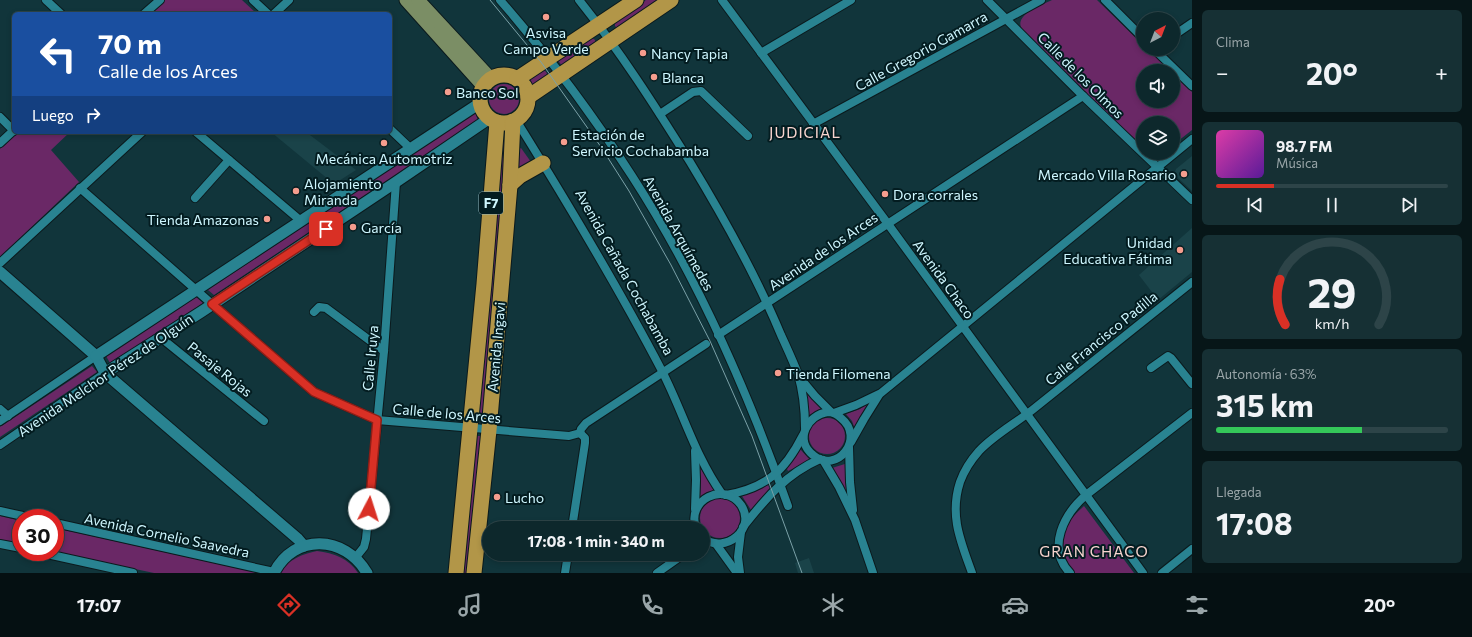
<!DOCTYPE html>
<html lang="es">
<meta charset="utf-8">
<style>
body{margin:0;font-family:Commissioner,sans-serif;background:#163034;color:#f1f3f6;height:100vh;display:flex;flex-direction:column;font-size:15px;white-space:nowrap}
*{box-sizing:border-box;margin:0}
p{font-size:13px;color:#9aa6a9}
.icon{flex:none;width:22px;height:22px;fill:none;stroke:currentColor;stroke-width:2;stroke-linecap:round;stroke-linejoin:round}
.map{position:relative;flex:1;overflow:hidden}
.details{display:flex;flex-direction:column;gap:10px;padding:10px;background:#071618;width:280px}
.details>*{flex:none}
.banner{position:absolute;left:12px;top:12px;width:380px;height:122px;border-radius:6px;box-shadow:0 2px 6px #0003,0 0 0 1px #2d4448;background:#1a4fa0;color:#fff;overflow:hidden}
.needle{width:26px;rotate:42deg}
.fabs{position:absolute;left:1136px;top:12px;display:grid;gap:8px}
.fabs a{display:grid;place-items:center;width:44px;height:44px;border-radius:50%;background:#0d282c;box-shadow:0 2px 6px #0003,0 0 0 1px #2d4448;font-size:20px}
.speed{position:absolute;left:12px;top:509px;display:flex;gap:8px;font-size:20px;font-weight:700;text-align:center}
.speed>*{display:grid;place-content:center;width:52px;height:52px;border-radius:50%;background:#0d282c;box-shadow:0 2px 6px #0003,0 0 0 1px #2d4448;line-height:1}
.speed .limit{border:6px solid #d22;background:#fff;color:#111}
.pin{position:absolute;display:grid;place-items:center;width:34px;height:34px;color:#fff;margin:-17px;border-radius:8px;box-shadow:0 2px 6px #0006}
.me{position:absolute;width:44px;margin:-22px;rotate:5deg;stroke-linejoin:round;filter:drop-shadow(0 0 3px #0008)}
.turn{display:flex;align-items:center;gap:14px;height:84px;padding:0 20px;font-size:18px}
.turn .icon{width:52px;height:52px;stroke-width:2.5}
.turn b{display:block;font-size:28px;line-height:34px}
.then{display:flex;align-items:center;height:38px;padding:0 20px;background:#0003;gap:8px;font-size:15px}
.big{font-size:30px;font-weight:700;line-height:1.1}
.details .widget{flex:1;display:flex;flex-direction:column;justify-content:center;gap:6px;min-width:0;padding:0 14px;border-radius:6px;background:#163034}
.details .dial{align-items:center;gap:0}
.dial svg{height:104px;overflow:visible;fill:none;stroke:#2d4448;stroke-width:7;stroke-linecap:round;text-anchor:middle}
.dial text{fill:#f1f3f6;stroke:none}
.song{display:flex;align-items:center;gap:12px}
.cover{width:48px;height:48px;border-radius:6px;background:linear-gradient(135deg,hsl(320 70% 55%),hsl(270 70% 35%))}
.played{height:4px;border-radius:2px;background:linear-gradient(90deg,#d93025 25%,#2d4448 25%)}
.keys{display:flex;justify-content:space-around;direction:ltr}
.heat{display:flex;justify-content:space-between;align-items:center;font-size:22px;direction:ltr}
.charge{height:6px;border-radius:3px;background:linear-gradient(90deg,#34c759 63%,#2d4448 0)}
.trip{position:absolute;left:482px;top:521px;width:228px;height:40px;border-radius:20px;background:#0d282c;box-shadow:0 2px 6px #0003,0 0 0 1px #2d4448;font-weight:700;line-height:40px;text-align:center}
.dock{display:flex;height:64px;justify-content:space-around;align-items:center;background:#051012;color:#9aa6a9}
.dock .icon{width:28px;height:28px}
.dock .selected{color:#d93025}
.dock b{font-size:18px;color:#f1f3f6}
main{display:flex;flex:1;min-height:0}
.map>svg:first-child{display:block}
.built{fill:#1a4349}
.green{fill:#6a2866}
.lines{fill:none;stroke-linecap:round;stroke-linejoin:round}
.street-casing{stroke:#0b1a1d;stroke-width:10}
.secondary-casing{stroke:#0b1a1d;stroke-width:13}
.primary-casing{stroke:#0b1a1d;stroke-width:15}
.highway-casing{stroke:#0b1a1d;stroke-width:17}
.street{stroke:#298391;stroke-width:8}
.secondary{stroke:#298391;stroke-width:11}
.primary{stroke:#7b8e65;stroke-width:13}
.highway{stroke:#b29648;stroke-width:15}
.tram{stroke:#7ba1a8;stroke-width:1}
.route-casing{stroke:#8d1f18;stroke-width:10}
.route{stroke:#d93025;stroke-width:7}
.poi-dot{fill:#f59d8e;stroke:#031c20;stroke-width:1.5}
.labels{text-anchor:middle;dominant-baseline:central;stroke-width:4;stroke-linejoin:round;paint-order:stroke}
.shield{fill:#031c20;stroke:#92b5bc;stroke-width:1}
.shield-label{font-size:13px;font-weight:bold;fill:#cff7ff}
.poi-label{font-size:14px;fill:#cff7ff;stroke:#031c20;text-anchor:start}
.street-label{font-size:14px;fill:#cff7ff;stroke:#031c20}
.neighbourhood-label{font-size:15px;letter-spacing:1px;fill:#f8d5cf;stroke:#031c20}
</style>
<main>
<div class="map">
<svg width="1192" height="573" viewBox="0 0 1192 573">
<rect width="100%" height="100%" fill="#11353b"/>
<g class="built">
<polygon points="271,132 306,132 356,170 334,184"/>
<polygon points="1192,156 1192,191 1176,176 1175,172 1176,169"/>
<polygon points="1192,228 1192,272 1158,300 1139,275"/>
<polygon points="809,558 814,573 798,573 795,563"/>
</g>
<g class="green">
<polygon points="164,0 242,0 257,14 149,14"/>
<polygon points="646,0 663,0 618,29 615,26 615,20"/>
<path d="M1052 0H1097L1143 45V49H1148L1170 71H1143V101H1173V74L1192 92V130L1173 145V123H1143V149L1027 35C1025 33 1022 30 1021 27 1016 14 1042 5 1052 0Z"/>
<polygon points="591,37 595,40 595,44 562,66 557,59"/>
<polygon points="543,68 548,75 533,86 529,85 528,82 528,78"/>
<circle cx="504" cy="99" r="15"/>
<polygon points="475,112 479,123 452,138 214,295 208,290"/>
<polygon points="499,130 510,133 483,418 478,418"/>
<polygon points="19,132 70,132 51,150 79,182 0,257 0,149"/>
<polygon points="521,148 531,162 518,169 519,149"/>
<polygon points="196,297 203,303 110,363 106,356"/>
<polygon points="92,366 97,372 0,437 0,427"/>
<polygon points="806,390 821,409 809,415 809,413"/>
<polygon points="874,399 856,432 852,421 846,414 860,409"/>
<circle cx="827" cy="436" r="18"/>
<polygon points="475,436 481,436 469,573 462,573"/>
<polygon points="800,449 810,460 788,471 787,469"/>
<polygon points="848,463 849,497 832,468"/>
<polygon points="699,466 708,480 716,490 707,492 700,497 701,481"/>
<polygon points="768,485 770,489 751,510 742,496"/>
<circle cx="720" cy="518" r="20"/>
<path d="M1084 506 1134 573H1075C1065 563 1059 542 1066 528 1069 519 1078 512 1084 506Z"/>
<polygon points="0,516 21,521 21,544 0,540"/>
<polygon points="55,528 254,572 256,573 154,573 55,552"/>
<path d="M317 551C334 553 348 558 358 573H280C288 559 303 554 317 551Z"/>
</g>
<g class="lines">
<defs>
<g id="street">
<polyline points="46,0 61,14"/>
<polyline points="253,0 268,14"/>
<path d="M500 0C548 55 593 115 632 176 698 278 748 392 788 506"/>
<path d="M579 0C620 51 655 106 690 162 724 218 756 275 781 335 787 348 793 361 798 374 803 391 805 410 805 428"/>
<polyline points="722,0 888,224 1143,573"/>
<polyline points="987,0 1083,96 1192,200"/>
<polyline points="1105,0 1143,38"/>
<polyline points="144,14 160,0"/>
<polyline points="274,14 289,0"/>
<polyline points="1173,36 1192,23"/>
<polyline points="1154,49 1192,86"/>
<polyline points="761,53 851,0"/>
<polyline points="660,114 693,92 701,91 748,136"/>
<polyline points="0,117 14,131"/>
<path d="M516 120C567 202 617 285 662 371 683 412 695 456 722 494"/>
<polyline points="813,124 1041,0"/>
<polyline points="390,129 410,148"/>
<polyline points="196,132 301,221"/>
<polyline points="0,143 14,130"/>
<polyline points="80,188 212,304 314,392 377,420 569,436 580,433"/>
<polyline points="195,198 229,160"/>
<polyline points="0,263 142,132"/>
<polyline points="314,312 319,307 326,308 384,351"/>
<polyline points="718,335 1083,96"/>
<polyline points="160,337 264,421"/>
<polyline points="1151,368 1168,356 1171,358 1192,384"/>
<polyline points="800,378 815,396 831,412"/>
<polyline points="0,409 8,416"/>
<path d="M828 412C834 412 837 414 841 418 866 438 837 475 813 455 794 440 807 415 828 412Z"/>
<polyline points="834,413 856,405 881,393 1192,139"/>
<polyline points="0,421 96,356"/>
<polyline points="580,433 581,429 586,423 706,344"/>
<polyline points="851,442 864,419 879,395"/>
<polyline points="0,445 105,373"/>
<polyline points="849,447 850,482 853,510"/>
<polyline points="823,460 839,487 855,520 873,573"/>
<path d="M726 495C766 488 785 471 803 435"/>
<polyline points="695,509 696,480 695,451"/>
<polyline points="0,511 32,518"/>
<polyline points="55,523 274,572"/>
<path d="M743 527C766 498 786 474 820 459"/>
<polyline points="572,528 585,443 585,438 580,433"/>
<path d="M696 528C686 500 724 481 741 505 757 529 725 555 703 538"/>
<polyline points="0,544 21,548"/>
<polyline points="716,544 737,573"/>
<polyline points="38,552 133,573"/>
<polyline points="356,557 364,547 366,539 384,351 396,182"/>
<polyline points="565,573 568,554"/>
<polyline points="657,573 684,554"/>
<polyline points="740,573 738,557 741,532"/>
<path d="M972 573C961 542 949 516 960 482 964 471 971 460 979 451 995 434 1018 422 1036 407 1088 365 1140 324 1192 282"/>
<path d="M1070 573C1046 548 1064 514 1086 495L1192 413"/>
<polyline points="1162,573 1192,549"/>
</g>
<g id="secondary">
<polyline points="0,272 96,356 105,373 298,539 304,546"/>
<polyline points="96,356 480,103"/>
<polyline points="105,373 201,312 396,182 490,118"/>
<path d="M274 573C294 533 345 535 367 573"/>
</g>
<g id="primary">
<polyline points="406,0 484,87"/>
<polyline points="418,0 491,79"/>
</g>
<g id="highway">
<circle cx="504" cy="99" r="24"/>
<polyline points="517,79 636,0"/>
<polyline points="528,97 671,0"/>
<polyline points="510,185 520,176 543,163"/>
<polyline points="456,573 484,284 497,122"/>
<polyline points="474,573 489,430 510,185 513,121"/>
</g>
</defs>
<use href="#street" class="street-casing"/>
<use href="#secondary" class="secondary-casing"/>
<use href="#primary" class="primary-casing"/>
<use href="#highway" class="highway-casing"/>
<use href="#street" class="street"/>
<use href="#secondary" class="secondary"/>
<use href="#primary" class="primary"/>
<use href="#highway" class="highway"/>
<polyline class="tram" points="490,0 541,62 601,147 629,191 671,265 710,341 752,436 802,573"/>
</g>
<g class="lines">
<defs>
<polyline id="route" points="326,229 212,304 314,392 377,420 369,509"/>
</defs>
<use href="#route" class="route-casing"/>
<use href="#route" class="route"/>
</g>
<g class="poi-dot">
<circle cx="546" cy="17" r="4"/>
<circle cx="643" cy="53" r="4"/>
<circle cx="654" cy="77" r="4"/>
<circle cx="448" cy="92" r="4"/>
<circle cx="564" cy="142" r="4"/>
<circle cx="384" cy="143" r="4"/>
<circle cx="1184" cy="174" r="4"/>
<circle cx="296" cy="191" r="4"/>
<circle cx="885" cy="194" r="4"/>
<circle cx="267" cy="219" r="4"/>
<circle cx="353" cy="227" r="4"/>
<circle cx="1180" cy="250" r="4"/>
<circle cx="778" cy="373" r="4"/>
<circle cx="497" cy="497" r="4"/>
</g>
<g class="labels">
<rect class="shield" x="479" y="192" width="24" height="22" rx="3"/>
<g class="shield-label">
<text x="491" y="203">F7</text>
</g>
<g class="poi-label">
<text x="546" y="32" text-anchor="middle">Asvisa<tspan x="546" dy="16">Campo Verde</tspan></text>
<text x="651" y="53">Nancy Tapia</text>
<text x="662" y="77">Blanca</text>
<text x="456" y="92">Banco Sol</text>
<text x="572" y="134">Estación de<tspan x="572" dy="16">Servicio Cochabamba</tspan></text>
<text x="384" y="158" text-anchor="middle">Mecánica Automotriz</text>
<text x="1176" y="174" text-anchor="end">Mercado Villa Rosario</text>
<text x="304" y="183">Alojamiento<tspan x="304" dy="16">Miranda</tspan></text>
<text x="893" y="194">Dora corrales</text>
<text x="259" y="219" text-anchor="end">Tienda Amazonas</text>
<text x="361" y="227">García</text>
<text x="1172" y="242" text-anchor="end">Unidad<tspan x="1172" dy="16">Educativa Fátima</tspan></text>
<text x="786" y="373">Tienda Filomena</text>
<text x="505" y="497">Lucho</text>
</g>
<g class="street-label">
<text transform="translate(921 51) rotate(-29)">Calle Gregorio Gamarra</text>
<text transform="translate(1081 75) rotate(45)">Calle de los Olmos</text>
<text transform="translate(679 233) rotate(61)">Avenida Arquímedes</text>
<text transform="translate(823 251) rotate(-34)">Avenida de los Arces</text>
<text transform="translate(625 272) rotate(61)">Avenida Cañada Cochabamba</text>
<text transform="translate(944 279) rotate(54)">Avenida Chaco</text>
<text transform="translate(1101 338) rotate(-39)">Calle Francisco Padilla</text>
<text transform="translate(496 347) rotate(-85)">Avenida Ingavi</text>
<text transform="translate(370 358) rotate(-85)">Calle Iruya</text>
<text transform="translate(220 369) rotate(39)">Pasaje Rojas</text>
<text transform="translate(105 375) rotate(-34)">Avenida Melchor Pérez de Olguín</text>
<text transform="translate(447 413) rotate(5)">Calle de los Arces</text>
<text transform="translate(167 535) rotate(12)">Avenida Cornelio Saavedra</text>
</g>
<g class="neighbourhood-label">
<text x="805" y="132">JUDICIAL</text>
<text x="1094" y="551">GRAN CHACO</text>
</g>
</g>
</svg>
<div class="fabs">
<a><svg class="needle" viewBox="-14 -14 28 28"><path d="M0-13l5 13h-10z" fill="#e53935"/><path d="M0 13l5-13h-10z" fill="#9aa6a9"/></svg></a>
<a><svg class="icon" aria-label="sound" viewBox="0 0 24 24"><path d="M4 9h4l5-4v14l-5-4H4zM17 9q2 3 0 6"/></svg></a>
<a><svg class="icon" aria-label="layers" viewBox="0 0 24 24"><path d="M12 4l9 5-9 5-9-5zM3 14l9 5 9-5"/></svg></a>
</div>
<div class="speed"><div class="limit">30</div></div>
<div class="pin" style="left:326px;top:229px;background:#d93025"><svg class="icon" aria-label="arrive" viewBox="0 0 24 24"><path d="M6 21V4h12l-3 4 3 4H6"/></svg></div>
<svg class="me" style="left:369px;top:509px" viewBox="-20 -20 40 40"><circle r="19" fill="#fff"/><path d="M0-13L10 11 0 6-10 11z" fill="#d93025"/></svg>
<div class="trip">17:08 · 1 min · 340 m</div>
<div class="banner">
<div class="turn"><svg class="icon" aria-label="left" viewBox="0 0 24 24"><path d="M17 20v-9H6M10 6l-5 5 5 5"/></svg><div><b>70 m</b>Calle de los Arces</div></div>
<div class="then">Luego<svg class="icon" aria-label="right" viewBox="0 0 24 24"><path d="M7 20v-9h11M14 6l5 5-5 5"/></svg></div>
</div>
</div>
<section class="details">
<div class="widget"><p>Clima</p>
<div class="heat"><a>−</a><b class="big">20°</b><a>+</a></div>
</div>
<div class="widget">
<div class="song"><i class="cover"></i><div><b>98.7 FM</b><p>Música</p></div></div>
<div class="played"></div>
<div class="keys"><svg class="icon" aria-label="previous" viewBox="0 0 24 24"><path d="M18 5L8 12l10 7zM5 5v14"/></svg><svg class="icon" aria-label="pause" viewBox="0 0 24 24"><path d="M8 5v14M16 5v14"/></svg><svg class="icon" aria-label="next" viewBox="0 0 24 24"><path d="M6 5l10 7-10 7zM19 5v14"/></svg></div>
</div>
<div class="widget dial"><svg viewBox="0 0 100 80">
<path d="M14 69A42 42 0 1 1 86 69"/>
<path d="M14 69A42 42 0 0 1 10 34" stroke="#d93025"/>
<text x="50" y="56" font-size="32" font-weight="700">29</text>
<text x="50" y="72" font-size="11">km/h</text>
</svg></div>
<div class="widget"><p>Autonomía · 63%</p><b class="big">315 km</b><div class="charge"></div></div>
<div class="widget"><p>Llegada</p><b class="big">17:08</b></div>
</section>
</main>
<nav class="dock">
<b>17:07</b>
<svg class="icon selected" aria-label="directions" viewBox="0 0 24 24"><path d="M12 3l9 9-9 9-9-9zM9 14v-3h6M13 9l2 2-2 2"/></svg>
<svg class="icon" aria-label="music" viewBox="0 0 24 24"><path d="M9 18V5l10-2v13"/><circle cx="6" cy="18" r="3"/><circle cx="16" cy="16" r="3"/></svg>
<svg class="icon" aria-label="phone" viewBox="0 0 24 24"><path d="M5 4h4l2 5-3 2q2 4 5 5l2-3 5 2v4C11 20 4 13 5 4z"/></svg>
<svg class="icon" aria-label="climate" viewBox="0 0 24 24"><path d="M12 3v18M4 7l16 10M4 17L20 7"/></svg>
<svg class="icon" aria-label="car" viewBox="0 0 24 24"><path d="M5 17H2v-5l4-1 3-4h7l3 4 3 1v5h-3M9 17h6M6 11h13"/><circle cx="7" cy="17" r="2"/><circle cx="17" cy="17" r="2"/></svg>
<svg class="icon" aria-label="filters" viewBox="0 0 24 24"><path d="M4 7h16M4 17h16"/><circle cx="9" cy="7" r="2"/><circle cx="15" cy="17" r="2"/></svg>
<b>20°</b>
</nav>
